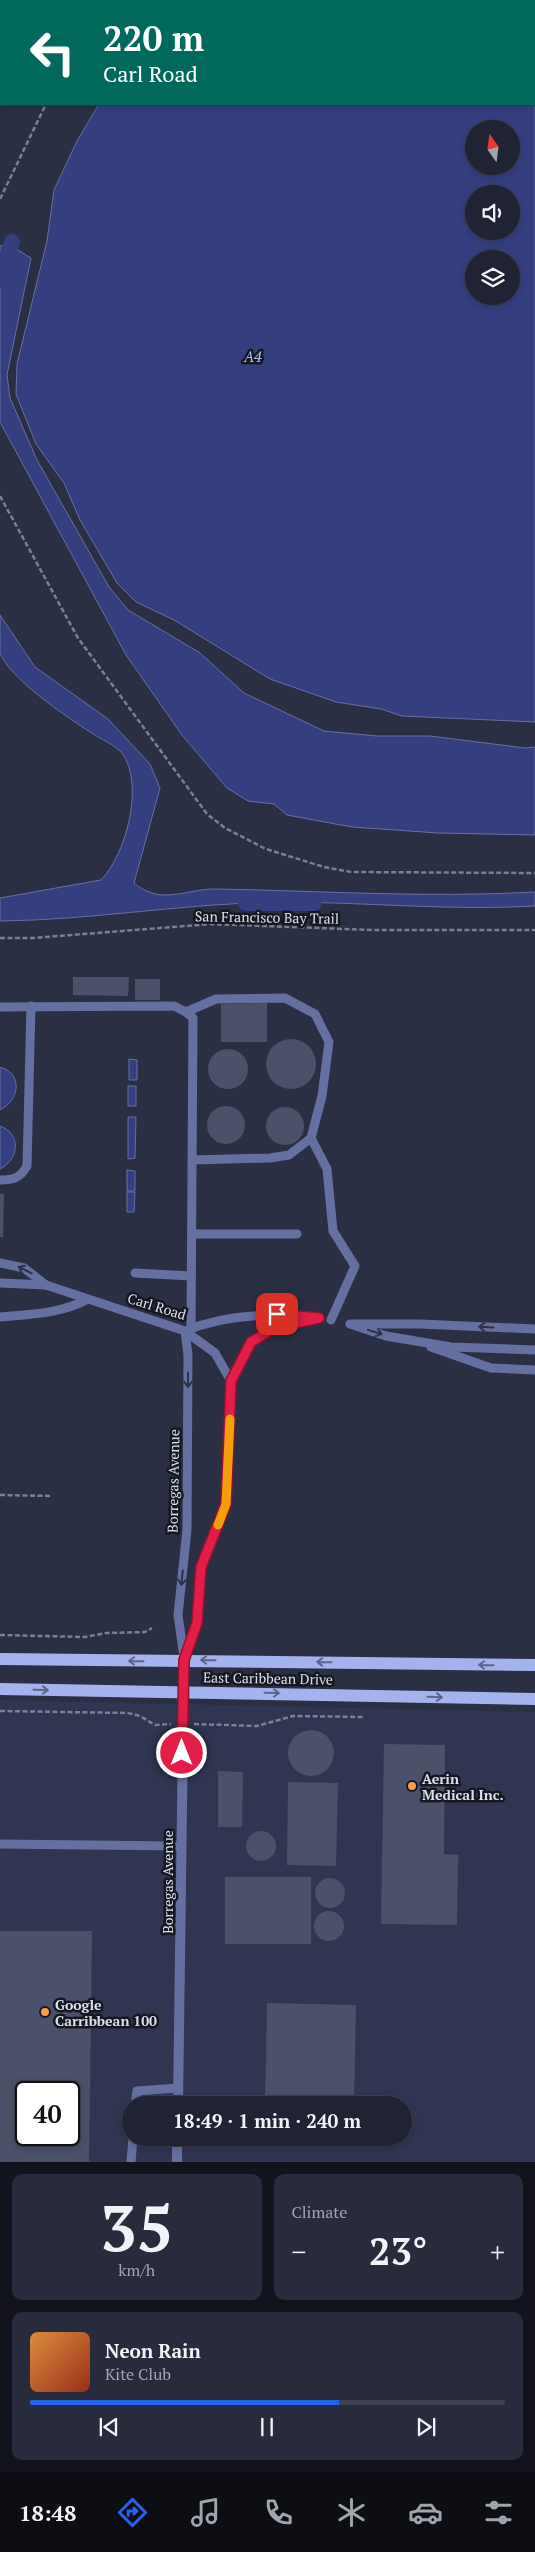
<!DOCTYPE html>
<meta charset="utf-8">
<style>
body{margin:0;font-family:"PT Serif",serif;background:#282b3b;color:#f1f3f6;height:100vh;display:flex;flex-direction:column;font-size:19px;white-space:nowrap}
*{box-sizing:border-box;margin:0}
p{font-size:16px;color:#a2a4ac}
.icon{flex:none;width:28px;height:28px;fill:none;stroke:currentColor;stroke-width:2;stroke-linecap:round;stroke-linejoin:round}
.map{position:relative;height:2162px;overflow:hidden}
.drawer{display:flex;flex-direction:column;gap:12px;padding:12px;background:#12131c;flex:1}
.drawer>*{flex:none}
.top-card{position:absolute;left:0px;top:0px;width:535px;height:105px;box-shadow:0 2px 8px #0003,0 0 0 1px #3d404e;background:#00695c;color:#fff;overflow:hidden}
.needle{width:32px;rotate:346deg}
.controls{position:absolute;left:465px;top:120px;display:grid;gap:10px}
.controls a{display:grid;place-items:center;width:55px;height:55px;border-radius:50%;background:#202333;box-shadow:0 2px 8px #0003,0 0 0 1px #3d404e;font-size:25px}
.speed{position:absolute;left:15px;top:2081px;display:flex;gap:10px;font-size:25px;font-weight:700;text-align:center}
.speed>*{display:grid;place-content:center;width:65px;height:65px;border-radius:50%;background:#202333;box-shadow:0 2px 8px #0003,0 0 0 1px #3d404e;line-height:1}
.speed .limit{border:2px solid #111;border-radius:8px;background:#fff;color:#111}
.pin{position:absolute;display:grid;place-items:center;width:42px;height:42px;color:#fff;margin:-21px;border-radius:10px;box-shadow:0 2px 8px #0006}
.me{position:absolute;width:55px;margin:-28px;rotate:0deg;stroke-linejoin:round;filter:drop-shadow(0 0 4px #0008)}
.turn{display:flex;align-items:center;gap:18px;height:105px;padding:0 20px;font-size:22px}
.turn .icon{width:65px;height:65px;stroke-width:2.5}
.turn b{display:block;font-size:35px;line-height:42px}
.big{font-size:38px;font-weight:800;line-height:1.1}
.drawer .widget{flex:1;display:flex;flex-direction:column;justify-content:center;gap:8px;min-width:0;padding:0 18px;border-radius:10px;background:#282b3b}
.drawer .dial{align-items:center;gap:0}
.dial b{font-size:65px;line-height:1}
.song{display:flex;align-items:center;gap:15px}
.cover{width:60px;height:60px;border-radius:8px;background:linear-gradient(135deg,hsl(30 70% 55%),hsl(10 70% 35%))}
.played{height:5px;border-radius:2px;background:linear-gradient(90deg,#2563eb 65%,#3d404e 65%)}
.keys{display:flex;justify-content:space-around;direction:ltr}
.heat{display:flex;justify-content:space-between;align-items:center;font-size:28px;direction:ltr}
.drawer .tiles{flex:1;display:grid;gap:12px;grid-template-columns:1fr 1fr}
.widget:last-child{grid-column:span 2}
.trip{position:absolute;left:122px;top:2096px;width:290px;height:50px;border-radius:25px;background:#202333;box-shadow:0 2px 8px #0003,0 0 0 1px #3d404e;font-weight:800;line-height:50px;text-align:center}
.tab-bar{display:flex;height:80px;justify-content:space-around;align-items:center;background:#0d0e14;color:#a2a4ac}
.tab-bar .icon{width:35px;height:35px}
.tab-bar .on{color:#2563eb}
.tab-bar b{font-size:22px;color:#f1f3f6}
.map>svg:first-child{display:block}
.built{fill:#303651;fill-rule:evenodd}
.water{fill:#353f80;stroke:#676fa1;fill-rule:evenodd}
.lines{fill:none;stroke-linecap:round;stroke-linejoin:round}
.canal{stroke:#353f80;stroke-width:16}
.building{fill:#4b5168;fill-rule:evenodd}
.path{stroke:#7b7f91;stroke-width:2.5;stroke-dasharray:5 2.5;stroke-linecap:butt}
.service{stroke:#6570a0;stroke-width:9}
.tertiary{stroke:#6570a0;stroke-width:10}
.primary{stroke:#a4b3ee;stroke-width:12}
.oneway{stroke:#2d3247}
.oneway2{stroke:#5c6688}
.route-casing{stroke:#92132f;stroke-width:12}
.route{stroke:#e11d48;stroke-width:9}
.slow{stroke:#f59e0b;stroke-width:9}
.poi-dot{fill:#f7a149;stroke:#151821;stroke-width:2}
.labels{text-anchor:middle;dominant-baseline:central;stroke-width:5;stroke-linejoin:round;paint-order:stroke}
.street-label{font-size:14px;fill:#dce0ee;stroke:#151821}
.poi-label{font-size:14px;font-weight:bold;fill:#dce0ee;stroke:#151821;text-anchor:start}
.water-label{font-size:15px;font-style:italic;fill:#aebcf6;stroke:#151821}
</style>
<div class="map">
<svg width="535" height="2162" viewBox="0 0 535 2162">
<rect width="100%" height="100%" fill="#2a2f44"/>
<path class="built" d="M0 1700 535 1712V2162H0ZM26 2092H69V2135H26ZM131 2105H404V2138H131Z"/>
<g class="water">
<path d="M160 0H535V722L402 716 381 709 336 702 270 679 174 620 136 602 117 583 80 520 64 483 36 444 16 394 17 364 47 241 54 190 77 141 99 104H534V1ZM474 129H511V166H474ZM474 194H511V231H474ZM474 259H511V296H474Z"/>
<polygon points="8,244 31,258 7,375 10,398 37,460 109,587 128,610 200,653 244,693 324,731 377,736 430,736 525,748 535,747 535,835 438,833 352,827 287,815 274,804 248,801 227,788 182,735 126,655 0,422 0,246"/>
<path d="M0 615 35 667 108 719 150 764 160 788 134 883C142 890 154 895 165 895 183 895 201 888 218 889 324 891 429 898 535 892V906C450 911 365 902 280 902 187 903 94 920 0 921V898L101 880C126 855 145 784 122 753 115 745 99 738 90 732 67 717 9 678 0 653 0 642 0 626 0 615Z"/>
<polygon points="129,1059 137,1060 137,1080 129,1080"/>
<path d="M0 1067C24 1074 19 1101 0 1110Z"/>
<rect x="128" y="1086" width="8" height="20"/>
<polygon points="128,1117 136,1117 135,1158 128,1159"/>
<path d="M0 1126C22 1134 19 1159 0 1169Z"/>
<polygon points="127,1170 135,1171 135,1191 127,1191"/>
<polygon points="127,1192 135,1192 134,1212 127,1212"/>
</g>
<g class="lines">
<g class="canal">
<polyline points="0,279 12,242"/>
<polyline points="246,903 314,903"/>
</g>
</g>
<g class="building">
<polygon points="73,977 129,977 128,996 73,995"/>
<rect x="135" y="979" width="25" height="21"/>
<polygon points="267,1003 267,1042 221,1042 221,1004"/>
<circle cx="291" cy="1064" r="25"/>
<circle cx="228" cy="1069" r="20"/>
<circle cx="226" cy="1125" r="19"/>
<circle cx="285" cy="1126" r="19"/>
<polygon points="0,1194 4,1194 3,1237 0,1237"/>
<circle cx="311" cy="1753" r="23"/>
<polygon points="384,1744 445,1745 444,1854 458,1855 457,1925 381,1924"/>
<polygon points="218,1771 243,1772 242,1827 218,1827"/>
<polygon points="288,1782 338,1783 336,1866 287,1865"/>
<circle cx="261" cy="1846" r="15"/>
<rect x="225" y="1877" width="86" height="67"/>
<circle cx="330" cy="1893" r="15"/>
<circle cx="329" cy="1926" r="15"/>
<path d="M0 1931H92L89 2162H0ZM26 2092H69V2135H26Z"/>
<polygon points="267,2003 356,2005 354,2105 265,2105"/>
</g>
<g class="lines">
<g class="path">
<polyline points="97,1 97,0"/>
<polyline points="0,199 46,104"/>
<polyline points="0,496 78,638 207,814 225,828 266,849 324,867 351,872 535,873"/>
<polyline points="0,938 33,938 211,924 372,930 535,930"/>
<polyline points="0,1495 52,1496"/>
<polyline points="0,1635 85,1637 106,1633 145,1632 152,1628"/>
<polyline points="0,1711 128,1713 140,1716 155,1725 171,1724"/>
<polyline points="194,1724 257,1726 293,1716 363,1717"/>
</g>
<g class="service">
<polyline points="0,1007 174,1006 186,1012 193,1018 191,1329"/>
<polyline points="186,1012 216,999 285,998 315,1014 329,1042 322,1096 311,1138 327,1169 333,1231 355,1266 331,1320"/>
<polyline points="192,1160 270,1158 289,1155 311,1138"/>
<path d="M0 1180C14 1180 20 1178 27 1166L31 1006"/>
<polyline points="192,1234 297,1234"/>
<polyline points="0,1263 24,1268 46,1285"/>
<polyline points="135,1273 191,1276"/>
<path d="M0 1283 46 1285 185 1331C223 1315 268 1313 309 1317"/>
<path d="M0 1317C31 1314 60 1314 88 1299"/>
<polyline points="535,1329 420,1324 350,1324 386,1336 451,1347 535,1350"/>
<polyline points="185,1331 215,1353 231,1381"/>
<polyline points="431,1347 491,1368 535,1370"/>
<polyline points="184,1657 178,1615 187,1530 188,1355 185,1331"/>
<polyline points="184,1660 197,1623 201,1567 226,1504 231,1381 251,1342 276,1327 319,1317"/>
<polyline points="0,1844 181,1846"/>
<polyline points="135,2105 137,2091 178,2088"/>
<polyline points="131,2162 133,2138"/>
</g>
<g class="tertiary">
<polyline points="178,2105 184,1660"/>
<polyline points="177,2162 177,2138"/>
</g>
<g class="primary">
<polyline points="0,1659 535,1665"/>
<polyline points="0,1689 535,1699"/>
</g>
</g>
<defs><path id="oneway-shaft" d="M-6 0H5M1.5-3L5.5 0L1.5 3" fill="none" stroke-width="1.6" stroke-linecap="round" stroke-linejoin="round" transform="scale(1.25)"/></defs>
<g class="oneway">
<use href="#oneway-shaft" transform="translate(25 1270) rotate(-154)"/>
<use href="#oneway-shaft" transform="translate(486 1327) rotate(-177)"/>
<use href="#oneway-shaft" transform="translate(375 1332) rotate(18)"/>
<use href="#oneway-shaft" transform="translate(188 1380) rotate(90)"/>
<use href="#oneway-shaft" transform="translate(182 1578) rotate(96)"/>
</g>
<g class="oneway2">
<use href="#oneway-shaft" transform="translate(208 1660) rotate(-179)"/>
<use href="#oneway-shaft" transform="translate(136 1661) rotate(-179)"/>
<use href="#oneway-shaft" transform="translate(324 1662) rotate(-179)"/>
<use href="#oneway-shaft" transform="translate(486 1665) rotate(-179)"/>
<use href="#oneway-shaft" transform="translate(41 1690) rotate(1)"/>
<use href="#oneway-shaft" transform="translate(272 1693) rotate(1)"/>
<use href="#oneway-shaft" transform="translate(435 1697) rotate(2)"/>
</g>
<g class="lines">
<defs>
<polyline id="route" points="182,1753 184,1660 197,1623 201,1567 226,1504 231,1381 251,1342 276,1327 319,1318 277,1314"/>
</defs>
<use href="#route" class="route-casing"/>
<use href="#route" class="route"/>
<polyline class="slow" points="218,1525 226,1504 230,1419"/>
</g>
<g class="poi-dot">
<circle cx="412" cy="1786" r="5"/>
<circle cx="45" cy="2012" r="5"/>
</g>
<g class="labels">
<g class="street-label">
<text transform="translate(267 917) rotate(1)">San Francisco Bay Trail</text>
<text transform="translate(157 1306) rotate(17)">Carl Road</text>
<text transform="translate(173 1481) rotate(-89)">Borregas Avenue</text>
<text transform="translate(268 1678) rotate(1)">East Caribbean Drive</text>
<text transform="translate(167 1882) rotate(-90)">Borregas Avenue</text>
</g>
<g class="poi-label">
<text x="422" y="1778">Aerin<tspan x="422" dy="16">Medical Inc.</tspan></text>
<text x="55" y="2004">Google<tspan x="55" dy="16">Carribbean 100</tspan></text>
</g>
<g class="water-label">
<text x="253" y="356">A4</text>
</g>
</g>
</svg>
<div class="controls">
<a><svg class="needle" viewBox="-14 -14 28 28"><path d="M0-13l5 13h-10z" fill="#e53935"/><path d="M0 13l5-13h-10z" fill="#a2a4ac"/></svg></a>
<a><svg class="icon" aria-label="sound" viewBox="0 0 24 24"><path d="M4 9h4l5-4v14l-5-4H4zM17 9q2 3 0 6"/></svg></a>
<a><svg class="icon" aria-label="layers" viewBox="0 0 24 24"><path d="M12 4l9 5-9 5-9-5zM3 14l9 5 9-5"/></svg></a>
</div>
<div class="speed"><div class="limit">40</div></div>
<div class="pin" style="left:277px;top:1314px;background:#d93025"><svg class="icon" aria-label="arrive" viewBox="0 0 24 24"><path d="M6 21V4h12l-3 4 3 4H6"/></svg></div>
<svg class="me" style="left:182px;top:1753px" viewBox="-20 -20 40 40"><circle r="17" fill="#e11d48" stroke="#fff" stroke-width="3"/><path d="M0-11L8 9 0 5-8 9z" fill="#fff"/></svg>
<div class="trip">18:49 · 1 min · 240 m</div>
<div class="top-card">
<div class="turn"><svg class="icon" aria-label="left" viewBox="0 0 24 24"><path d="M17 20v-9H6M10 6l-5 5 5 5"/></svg><div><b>220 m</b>Carl Road</div></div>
</div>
</div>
<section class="drawer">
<div class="tiles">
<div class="widget dial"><b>35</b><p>km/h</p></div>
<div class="widget"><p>Climate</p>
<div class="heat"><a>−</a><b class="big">23°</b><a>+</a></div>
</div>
<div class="widget">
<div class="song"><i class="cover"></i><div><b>Neon Rain</b><p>Kite Club</p></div></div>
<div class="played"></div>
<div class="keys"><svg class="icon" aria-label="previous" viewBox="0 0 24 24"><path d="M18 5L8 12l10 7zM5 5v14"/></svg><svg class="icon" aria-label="pause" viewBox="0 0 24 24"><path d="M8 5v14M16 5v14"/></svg><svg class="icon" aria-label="next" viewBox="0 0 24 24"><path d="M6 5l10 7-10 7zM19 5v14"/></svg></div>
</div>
</div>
</section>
<nav class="tab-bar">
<b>18:48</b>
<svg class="icon on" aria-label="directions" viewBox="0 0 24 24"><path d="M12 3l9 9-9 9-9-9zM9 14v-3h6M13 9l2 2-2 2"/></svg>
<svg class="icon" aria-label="music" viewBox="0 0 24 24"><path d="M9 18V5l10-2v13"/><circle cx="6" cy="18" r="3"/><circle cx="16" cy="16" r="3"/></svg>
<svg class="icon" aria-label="phone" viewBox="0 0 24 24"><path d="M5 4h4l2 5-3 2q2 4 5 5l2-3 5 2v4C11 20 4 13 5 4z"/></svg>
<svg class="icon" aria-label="climate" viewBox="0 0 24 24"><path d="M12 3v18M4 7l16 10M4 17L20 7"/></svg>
<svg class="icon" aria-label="car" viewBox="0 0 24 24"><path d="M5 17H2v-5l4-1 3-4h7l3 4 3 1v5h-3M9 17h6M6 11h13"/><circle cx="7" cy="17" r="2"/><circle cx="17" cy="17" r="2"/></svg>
<svg class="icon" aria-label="filters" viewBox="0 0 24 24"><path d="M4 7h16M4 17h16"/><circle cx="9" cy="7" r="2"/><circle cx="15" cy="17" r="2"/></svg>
</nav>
